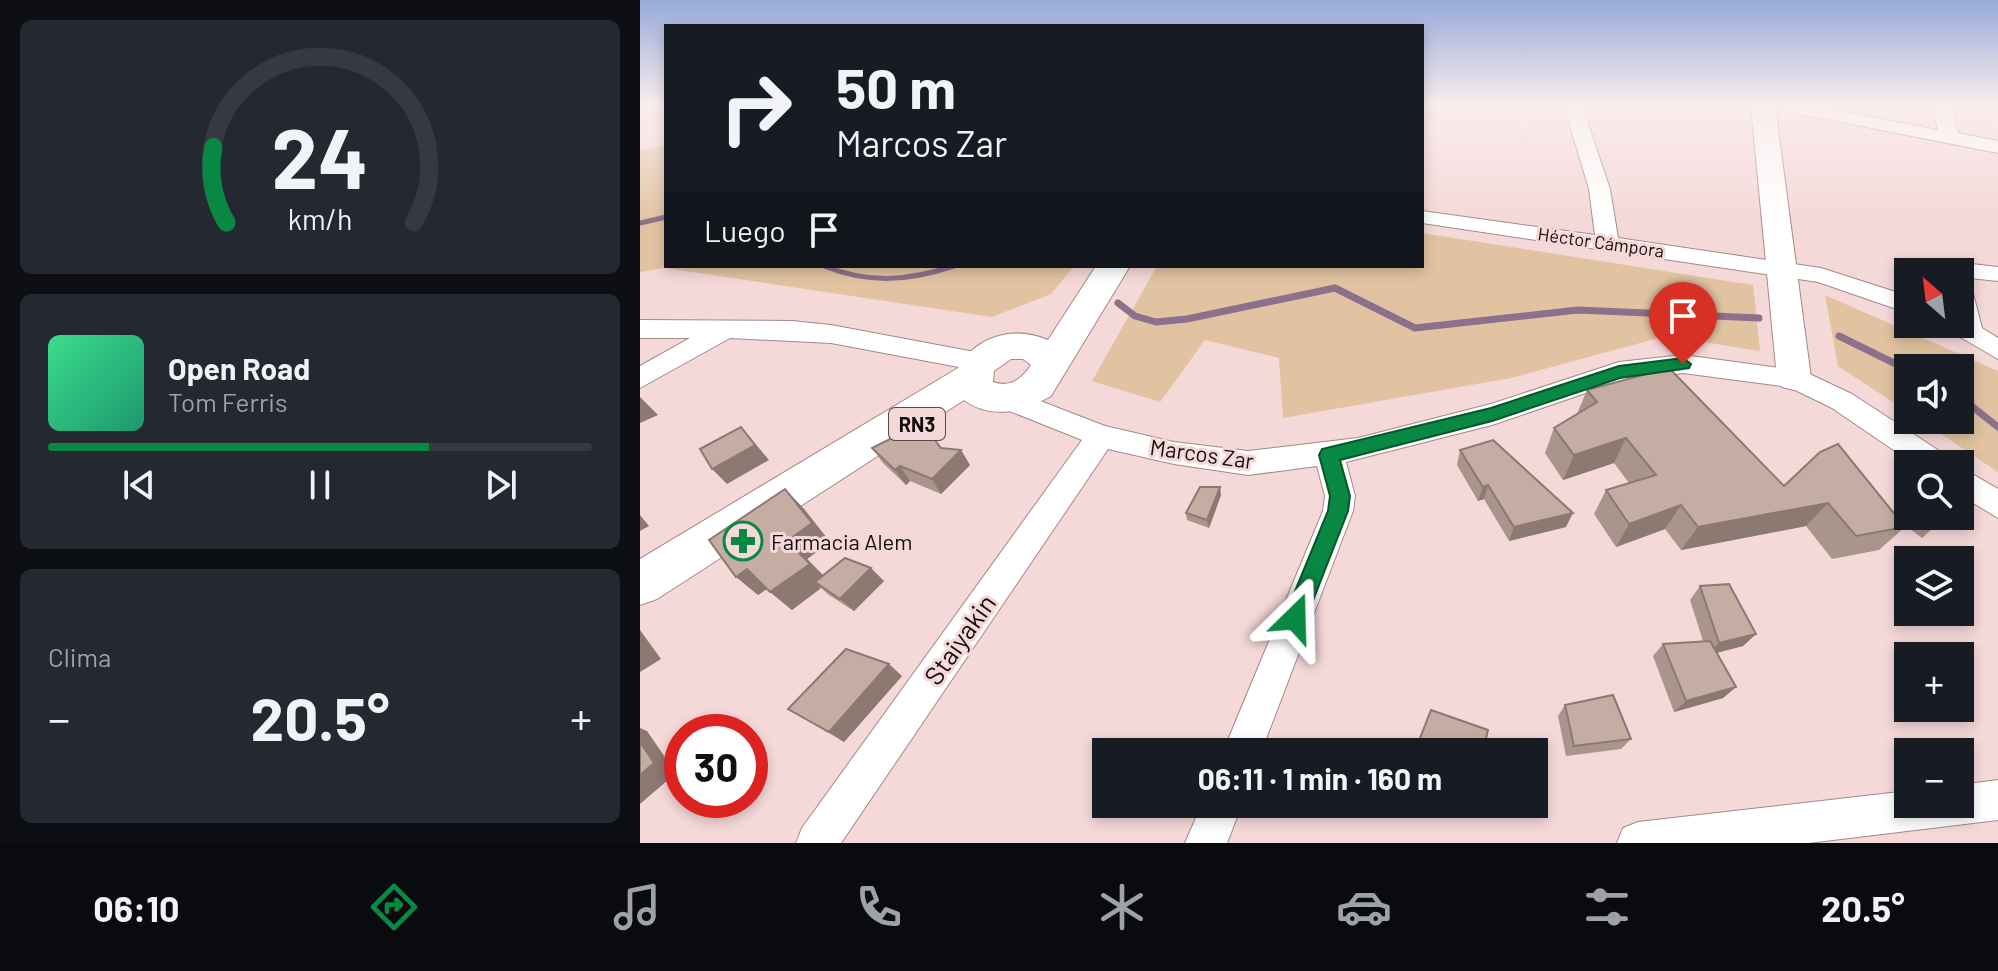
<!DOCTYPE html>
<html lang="es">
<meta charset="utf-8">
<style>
body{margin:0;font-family:Barlow,sans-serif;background:#242831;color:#f1f3f6;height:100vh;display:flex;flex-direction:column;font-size:30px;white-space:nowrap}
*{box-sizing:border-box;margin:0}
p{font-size:26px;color:#9ea1a6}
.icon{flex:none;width:44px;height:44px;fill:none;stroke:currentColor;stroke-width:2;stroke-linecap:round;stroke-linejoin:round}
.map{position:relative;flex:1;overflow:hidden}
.panel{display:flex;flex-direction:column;gap:20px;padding:20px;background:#0d0f14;width:640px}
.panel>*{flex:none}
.banner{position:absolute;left:24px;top:24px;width:760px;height:244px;border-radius:0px;box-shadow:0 4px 12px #0003;background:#171b24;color:#f1f3f6;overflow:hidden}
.needle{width:52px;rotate:332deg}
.fabs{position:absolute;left:1254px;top:258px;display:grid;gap:16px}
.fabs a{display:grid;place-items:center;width:80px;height:80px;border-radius:0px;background:#171b24;box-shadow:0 4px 12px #0003;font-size:40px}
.speed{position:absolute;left:24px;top:714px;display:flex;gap:16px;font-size:40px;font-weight:700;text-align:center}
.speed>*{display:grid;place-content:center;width:104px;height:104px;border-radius:50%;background:#171b24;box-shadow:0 4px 12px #0003;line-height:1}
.speed .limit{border:12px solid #d22;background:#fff;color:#111}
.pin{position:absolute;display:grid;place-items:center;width:68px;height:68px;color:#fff;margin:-82px -34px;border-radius:50% 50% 50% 0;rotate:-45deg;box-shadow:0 0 8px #0007}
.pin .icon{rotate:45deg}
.me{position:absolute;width:88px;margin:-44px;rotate:22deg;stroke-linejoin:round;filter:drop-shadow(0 0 6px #0008)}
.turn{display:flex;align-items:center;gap:28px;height:168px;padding:0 40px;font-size:36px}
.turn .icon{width:104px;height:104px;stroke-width:2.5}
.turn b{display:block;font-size:56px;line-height:68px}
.then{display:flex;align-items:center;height:76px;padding:0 40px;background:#0003;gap:16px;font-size:30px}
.big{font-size:60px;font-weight:700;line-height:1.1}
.panel .widget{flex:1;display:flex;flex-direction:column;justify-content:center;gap:12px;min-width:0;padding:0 28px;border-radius:12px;background:#242831}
.panel .dial{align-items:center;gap:0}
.dial svg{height:208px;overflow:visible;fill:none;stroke:#363941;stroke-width:7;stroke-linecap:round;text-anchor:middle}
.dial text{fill:#f1f3f6;stroke:none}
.song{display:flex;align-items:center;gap:24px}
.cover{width:96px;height:96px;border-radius:12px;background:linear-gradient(135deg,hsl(150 70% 55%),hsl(160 70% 35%))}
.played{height:8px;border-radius:4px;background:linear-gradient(90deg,#088843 70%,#363941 70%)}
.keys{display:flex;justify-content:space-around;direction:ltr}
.heat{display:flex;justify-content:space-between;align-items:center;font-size:44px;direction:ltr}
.trip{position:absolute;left:452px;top:738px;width:456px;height:80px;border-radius:0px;background:#171b24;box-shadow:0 4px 12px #0003;font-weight:700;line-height:80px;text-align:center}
.dock{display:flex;height:128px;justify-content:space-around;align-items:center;background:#090b0e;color:#9ea1a6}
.dock .icon{width:56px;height:56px}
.dock .selected{color:#088843}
.dock b{font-size:36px;color:#f1f3f6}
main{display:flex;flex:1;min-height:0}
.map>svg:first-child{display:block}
.green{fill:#e1c3a1}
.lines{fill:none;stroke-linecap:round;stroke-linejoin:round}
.stream-far1{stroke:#8b718b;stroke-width:5}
.stream{stroke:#8b718b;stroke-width:7}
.minor-casing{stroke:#a38989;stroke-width:2}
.major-casing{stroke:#a38989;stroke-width:2}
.highway-casing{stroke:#a38989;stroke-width:2}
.minor{fill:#fff;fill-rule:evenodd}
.major{fill:#fff;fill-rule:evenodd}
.highway{fill:#fff;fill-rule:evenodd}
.wall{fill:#aa958c}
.shaded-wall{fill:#8b7972}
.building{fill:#c6ada3;stroke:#8b7972;stroke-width:2}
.route{fill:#088843;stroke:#05582c;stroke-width:2}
.labels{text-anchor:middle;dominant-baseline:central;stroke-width:6;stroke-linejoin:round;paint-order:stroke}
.far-street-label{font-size:18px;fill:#150c0c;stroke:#f5d8d8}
.shield{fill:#f5d8d8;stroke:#584949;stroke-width:2}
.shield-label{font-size:20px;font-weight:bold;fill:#150c0c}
.street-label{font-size:22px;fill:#150c0c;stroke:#f5d8d8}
.poi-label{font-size:22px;fill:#150c0c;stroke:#f5d8d8;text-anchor:start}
.near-street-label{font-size:26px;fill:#150c0c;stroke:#f5d8d8}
</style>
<main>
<section class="panel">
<div class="widget dial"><svg viewBox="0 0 100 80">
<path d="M14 69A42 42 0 1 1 86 69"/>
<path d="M14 69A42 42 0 0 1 9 40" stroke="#088843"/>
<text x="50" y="56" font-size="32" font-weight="700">24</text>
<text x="50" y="72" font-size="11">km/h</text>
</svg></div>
<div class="widget">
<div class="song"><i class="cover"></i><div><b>Open Road</b><p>Tom Ferris</p></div></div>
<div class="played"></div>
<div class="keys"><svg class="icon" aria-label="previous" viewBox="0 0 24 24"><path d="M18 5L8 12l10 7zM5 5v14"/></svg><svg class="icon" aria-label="pause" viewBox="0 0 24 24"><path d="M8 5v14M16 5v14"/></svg><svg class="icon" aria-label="next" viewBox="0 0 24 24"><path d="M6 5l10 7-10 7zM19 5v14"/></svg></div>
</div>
<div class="widget"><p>Clima</p>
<div class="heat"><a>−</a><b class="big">20.5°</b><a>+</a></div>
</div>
</section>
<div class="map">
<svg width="1358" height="843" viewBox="0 0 1358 843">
<rect width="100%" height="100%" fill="#f5d8d8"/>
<g class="green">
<polygon points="26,145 26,266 434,266 411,294 352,317 25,268 0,272 0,151"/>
<polygon points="782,233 1113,285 1120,351 1026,336 871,378 643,418 639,358 565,340 520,402 452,381 517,266 782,266"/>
<polygon points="1185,295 1358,371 1358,472 1280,420 1320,420 1320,368 1268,368 1268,412 1198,366"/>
</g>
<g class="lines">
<g class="stream-far1">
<polyline points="0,223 26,217"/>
<path d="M184 266C229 284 268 281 314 266"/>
<polyline points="689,289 698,289"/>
</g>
<g class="stream">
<polyline points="478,303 495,316 516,322 547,319 695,288 775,328 938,310 1119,318"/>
<polyline points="1199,336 1268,370"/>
<polyline points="1320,397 1358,427"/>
</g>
<defs>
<g id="minor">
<polygon points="924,106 942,106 970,189 978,238 1181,268 1268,296 1268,313 1178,282 782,223 782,211 955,235 949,189"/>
<polygon points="1136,106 1175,106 1298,130 1293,106 1311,106 1318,133 1358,141 1358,153 1145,111"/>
<polygon points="1323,263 1358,267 1358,281 1329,278 1342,328 1358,338 1358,359 1308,330 1305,324 1320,324 1320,272 1309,272 1315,265"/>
<polygon points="0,320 152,321 191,325 340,353 349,355 353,362 349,369 340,371 191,343 90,338 0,388 0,366 50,338 0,338"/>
<polygon points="1043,355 1163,371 1212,394 1307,456 1312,464 1274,464 1192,408 1149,387 1043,373 981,381 852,425 706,462 715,496 713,511 621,752 583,752 683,511 685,496 677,466 608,475 534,464 468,449 201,843 156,843 162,828 442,440 357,406 353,399 357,392 367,389 377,392 465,426 534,442 608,451 718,438 851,404 979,362"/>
<polygon points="1320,467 1358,489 1358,518 1320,495"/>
<polygon points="1358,780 1358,820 1168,843 977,843 983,828 998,822 1268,791 1268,804 1320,804 1320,785"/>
<polygon points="562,804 602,804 587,843 545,843"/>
</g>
<polygon id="major" points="1111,106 1135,106 1171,378 1166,387 1154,390 1142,387 1137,378"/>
<path id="highway" d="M456 266H490L411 396C384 412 351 420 324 400L17 599 0 605V559L318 368C336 336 374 325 408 340ZM371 359H383L391 365C382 379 370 388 353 382L354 371Z"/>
</defs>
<use href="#minor" class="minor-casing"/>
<use href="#major" class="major-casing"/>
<use href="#highway" class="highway-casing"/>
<use href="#minor" class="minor"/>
<use href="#major" class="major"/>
<use href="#highway" class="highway"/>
</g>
<g class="wall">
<polygon points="947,390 1144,486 1259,520 1268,511 1268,516 1306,516 1282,538 1262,523 1265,527 1239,550 1192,559 1166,526 1041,550 1025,529 976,547 954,514 966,490 989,483 974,463 923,480 905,453 914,428 937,414"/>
<polygon points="232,448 301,448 330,465 301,494 270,481 266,485 243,463"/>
<polygon points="820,450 926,527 869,541 844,499 838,501 817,465"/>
<polygon points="145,489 164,509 190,542 167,559 183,576 244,581 214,611 189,595 181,588 152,610 127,589 118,595"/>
<polygon points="581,495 569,528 547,520 546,513"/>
<polygon points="1060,586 1116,634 1103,646 1077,653 1096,687 1083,698 1034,712 1013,656 1023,644 1063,641 1050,600"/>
<polygon points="262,676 204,742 148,709"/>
<polygon points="925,705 991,739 981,749 926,756 918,716"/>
</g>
<g class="shaded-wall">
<polygon points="0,397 18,415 0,423"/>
<polygon points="101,427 129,460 87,484 72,469"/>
<polygon points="986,438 974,463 923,480 934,455"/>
<polygon points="321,450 330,465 301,494 292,479"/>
<polygon points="260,466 270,481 266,485 255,470"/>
<polygon points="848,485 844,499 838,501 843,487"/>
<polygon points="580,487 581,495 569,528 567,520"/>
<polygon points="145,489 164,509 190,542 167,559 190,582 175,582 181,588 152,610 130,592 147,541"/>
<polygon points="1188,503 1166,526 1041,550 1058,527"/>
<polygon points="1041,505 1025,529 976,547 989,524"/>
<polygon points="933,513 926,527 869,541 874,527"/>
<polygon points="0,515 9,526 0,531"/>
<polygon points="231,568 244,581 214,611 200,599"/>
<polygon points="107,569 128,588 118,595 96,577"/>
<polygon points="0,630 21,659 0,672"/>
<polygon points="1116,634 1103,646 1067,655 1079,643"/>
<polygon points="249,664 262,676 204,742 189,732"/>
<polygon points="1096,687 1083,698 1034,712 1046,701"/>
<polygon points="0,728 7,731 36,773 0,804"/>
</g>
<g class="building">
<polygon points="1029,368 1144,486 1180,452 1198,444 1265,527 1216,536 1188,503 1058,527 1041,505 989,524 966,490 1016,475 986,438 934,455 914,428 957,402 947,390"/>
<polygon points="282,423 301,448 321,450 292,479 260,466 255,470 232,448"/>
<polygon points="101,427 115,445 72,469 60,449"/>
<polygon points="853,440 933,513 874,527 848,485 843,487 820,450"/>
<polygon points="1320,485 1332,493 1320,504"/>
<polygon points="560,487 580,487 567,520 546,513"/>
<polygon points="145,489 172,523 147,541 170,564 130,592 107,569 96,577 69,540"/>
<polygon points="1287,516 1306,516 1298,524"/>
<polygon points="205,558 231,568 200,599 175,582"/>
<polygon points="1089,584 1116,634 1079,643 1060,586"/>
<polygon points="1070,641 1096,687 1046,701 1023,644"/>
<polygon points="206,649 249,664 189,732 148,709"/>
<polygon points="973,695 991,739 934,746 925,705"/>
<polygon points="791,710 848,730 843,752 775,751"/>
<polygon points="0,742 14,763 0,775"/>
</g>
<linearGradient id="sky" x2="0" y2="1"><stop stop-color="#97aad9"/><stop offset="0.47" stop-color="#faeded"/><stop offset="1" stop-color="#faeded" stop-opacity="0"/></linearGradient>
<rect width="1358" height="224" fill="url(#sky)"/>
<polygon class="route" points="1043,358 1051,364 1049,368 980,378 852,421 700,460 710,496 708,511 663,626 655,629 648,626 644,618 688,511 690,496 679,455 682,449 851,408 979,366"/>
<defs>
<symbol id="pharmacy-ring" viewBox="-11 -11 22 22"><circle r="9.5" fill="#f5d8d8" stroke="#088843" stroke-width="1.5"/><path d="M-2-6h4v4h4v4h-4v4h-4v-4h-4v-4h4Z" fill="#088843"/></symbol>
</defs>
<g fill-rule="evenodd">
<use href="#pharmacy-ring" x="81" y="519" width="44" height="44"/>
</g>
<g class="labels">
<g class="far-street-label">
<text transform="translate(961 242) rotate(8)">Héctor Cámpora</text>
</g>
<rect class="shield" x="249" y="408" width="56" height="32" rx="6"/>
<g class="shield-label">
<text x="277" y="424">RN3</text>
</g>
<g class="street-label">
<text transform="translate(562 453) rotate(8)">Marcos Zar</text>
</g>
<g class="poi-label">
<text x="131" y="541">Farmacia Alem</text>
</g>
<g class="near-street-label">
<text transform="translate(319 639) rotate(-55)">Staiyakin</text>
</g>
</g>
</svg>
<div class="fabs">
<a><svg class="needle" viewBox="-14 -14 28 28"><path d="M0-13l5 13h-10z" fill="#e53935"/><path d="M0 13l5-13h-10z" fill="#9ea1a6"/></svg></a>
<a><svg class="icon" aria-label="sound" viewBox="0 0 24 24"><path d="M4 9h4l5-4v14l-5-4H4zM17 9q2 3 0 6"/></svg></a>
<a><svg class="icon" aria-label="search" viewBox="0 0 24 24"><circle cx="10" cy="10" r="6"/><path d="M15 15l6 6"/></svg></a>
<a><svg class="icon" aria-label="layers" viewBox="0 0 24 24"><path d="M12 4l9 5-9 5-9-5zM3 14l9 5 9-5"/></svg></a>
<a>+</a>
<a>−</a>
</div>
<div class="speed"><div class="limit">30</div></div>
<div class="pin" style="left:1043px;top:364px;background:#d93025"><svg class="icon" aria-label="arrive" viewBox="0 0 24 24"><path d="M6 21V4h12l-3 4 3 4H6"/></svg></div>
<svg class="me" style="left:655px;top:618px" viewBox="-20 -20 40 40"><path d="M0-17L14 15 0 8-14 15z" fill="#088843" stroke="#fff" stroke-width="4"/></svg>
<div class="trip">06:11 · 1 min · 160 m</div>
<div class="banner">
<div class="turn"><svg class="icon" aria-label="right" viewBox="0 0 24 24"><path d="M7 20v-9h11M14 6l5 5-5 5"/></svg><div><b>50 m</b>Marcos Zar</div></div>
<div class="then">Luego<svg class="icon" aria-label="arrive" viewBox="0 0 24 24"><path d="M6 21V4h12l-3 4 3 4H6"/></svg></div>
</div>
</div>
</main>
<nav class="dock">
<b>06:10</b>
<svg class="icon selected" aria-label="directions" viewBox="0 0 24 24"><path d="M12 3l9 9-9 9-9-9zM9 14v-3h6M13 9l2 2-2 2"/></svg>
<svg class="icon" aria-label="music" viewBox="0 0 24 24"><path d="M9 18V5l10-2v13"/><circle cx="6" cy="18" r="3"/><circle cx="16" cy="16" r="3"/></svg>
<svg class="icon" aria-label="phone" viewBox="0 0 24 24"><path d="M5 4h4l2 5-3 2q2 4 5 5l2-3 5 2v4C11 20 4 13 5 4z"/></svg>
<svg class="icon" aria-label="climate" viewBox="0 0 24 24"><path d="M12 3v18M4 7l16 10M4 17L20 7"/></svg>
<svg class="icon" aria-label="car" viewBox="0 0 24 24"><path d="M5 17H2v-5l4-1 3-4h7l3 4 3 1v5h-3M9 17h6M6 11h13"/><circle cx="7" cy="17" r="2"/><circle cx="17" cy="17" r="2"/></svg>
<svg class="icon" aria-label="filters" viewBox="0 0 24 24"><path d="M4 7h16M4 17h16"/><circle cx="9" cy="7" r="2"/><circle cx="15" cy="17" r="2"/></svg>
<b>20.5°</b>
</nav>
